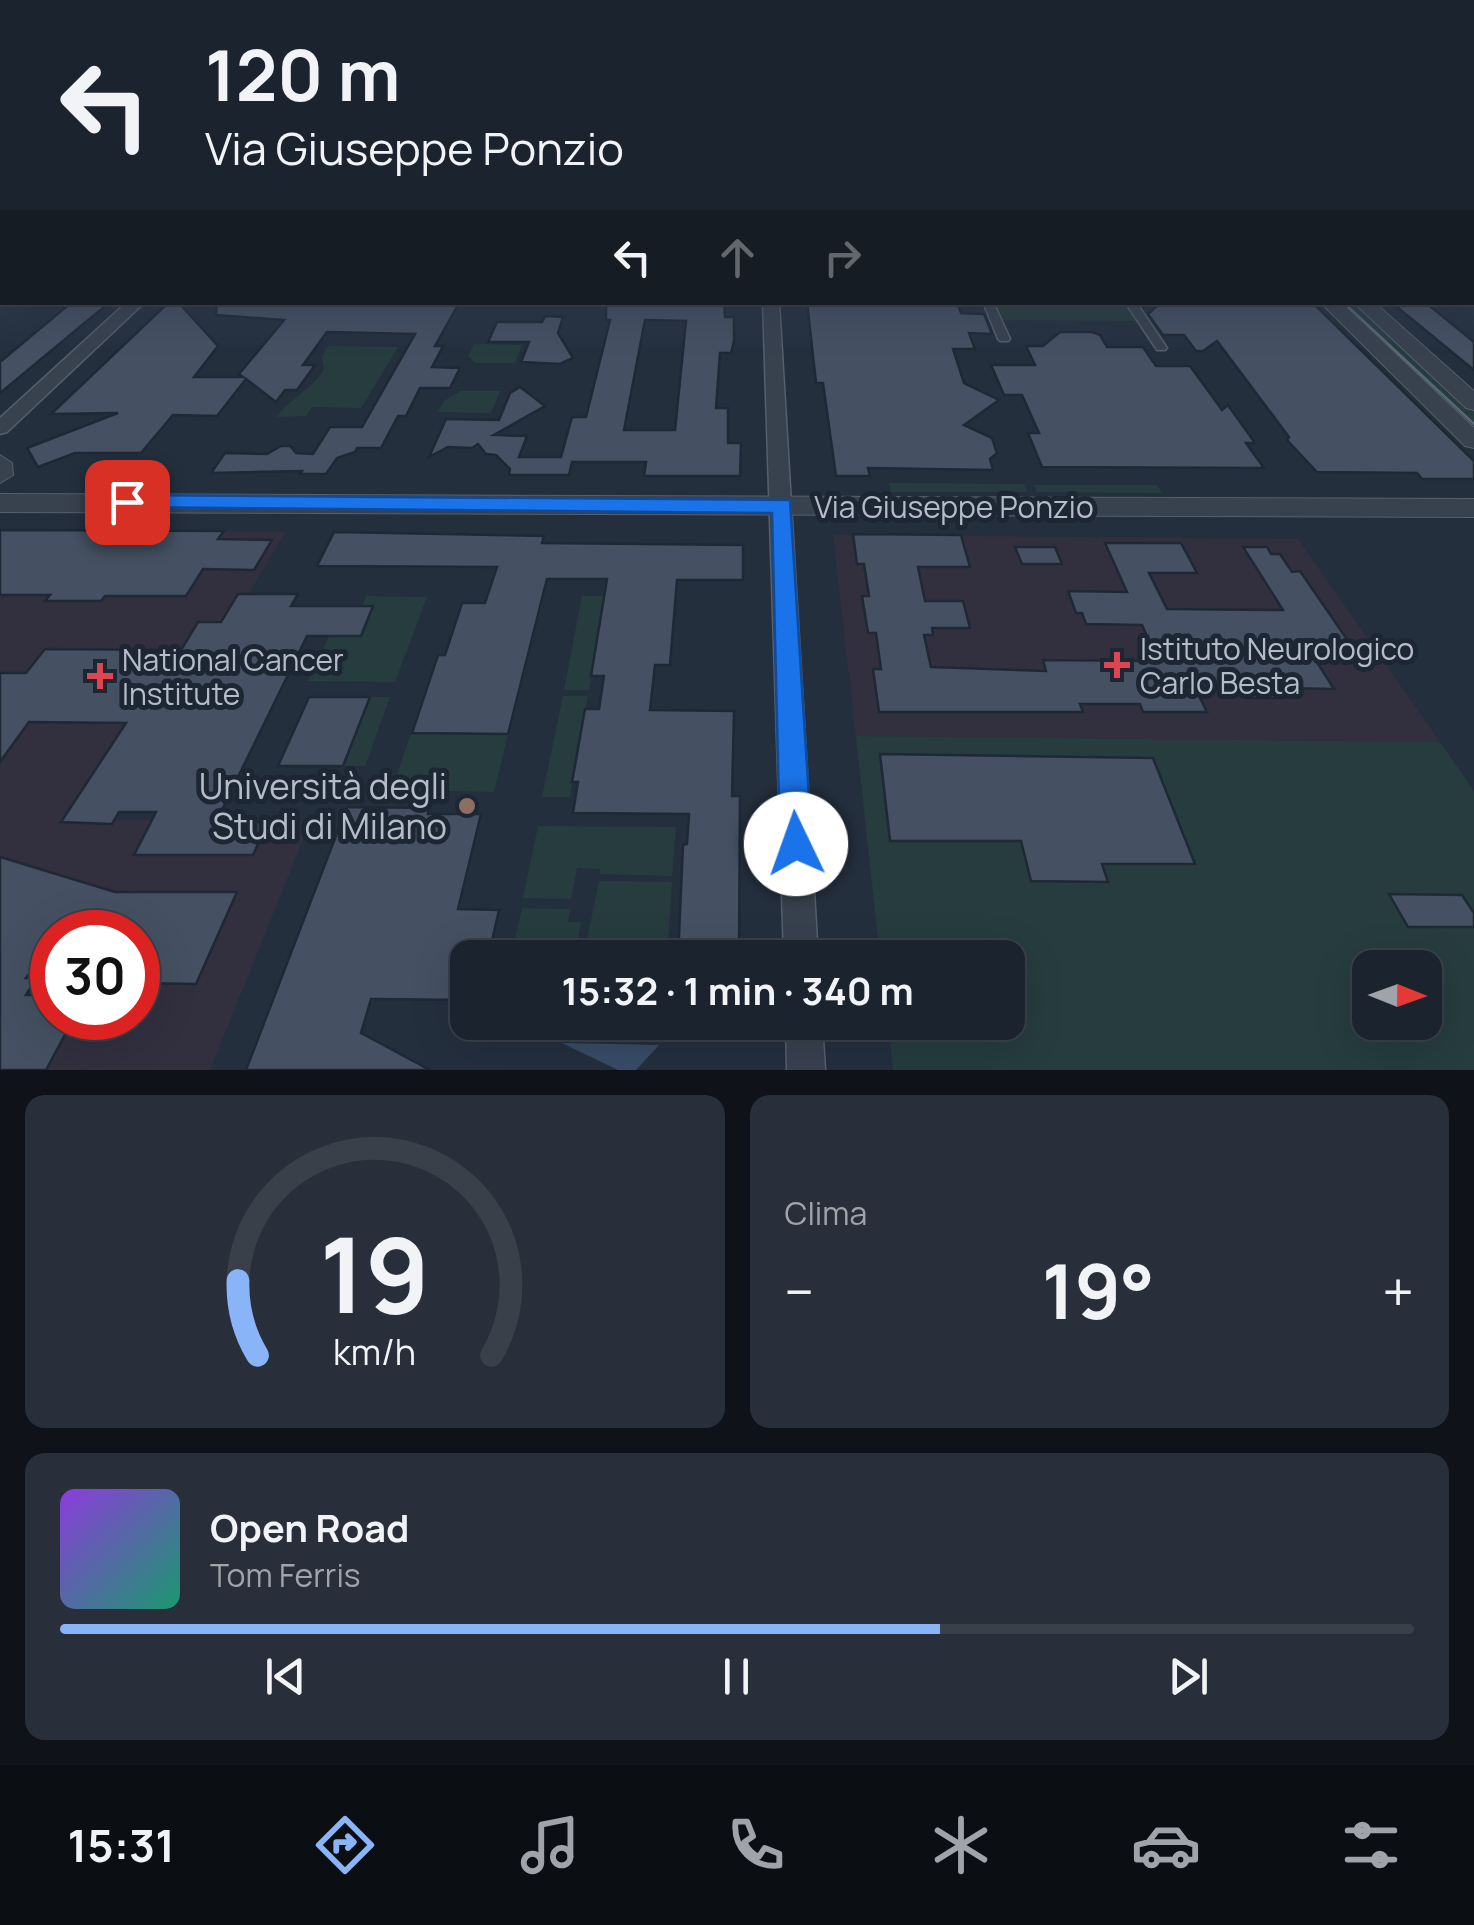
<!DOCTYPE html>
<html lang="it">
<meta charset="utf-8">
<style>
body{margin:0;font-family:Manrope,sans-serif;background:#282f3a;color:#f1f3f6;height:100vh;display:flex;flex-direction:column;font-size:38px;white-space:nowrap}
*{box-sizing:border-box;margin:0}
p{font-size:32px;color:#a0a4aa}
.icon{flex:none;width:55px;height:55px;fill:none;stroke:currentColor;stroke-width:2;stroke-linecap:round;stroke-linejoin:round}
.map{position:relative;height:1070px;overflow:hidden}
.sheet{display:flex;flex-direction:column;gap:25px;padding:25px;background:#0f1319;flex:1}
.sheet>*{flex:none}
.top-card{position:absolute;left:0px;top:0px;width:1475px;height:305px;box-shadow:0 10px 40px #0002,0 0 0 2px #39404a;background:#1b232e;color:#f1f3f6;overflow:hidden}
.needle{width:65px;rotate:91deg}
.fabs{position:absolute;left:1352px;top:950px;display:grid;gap:20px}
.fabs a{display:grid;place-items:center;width:90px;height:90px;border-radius:20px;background:#1b232e;box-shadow:0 10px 40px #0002,0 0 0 2px #39404a;font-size:50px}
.speed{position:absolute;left:30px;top:910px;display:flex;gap:20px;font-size:50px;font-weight:700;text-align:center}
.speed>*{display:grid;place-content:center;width:130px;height:130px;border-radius:50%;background:#1b232e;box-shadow:0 10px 40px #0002,0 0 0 2px #39404a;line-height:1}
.speed .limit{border:15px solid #d22;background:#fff;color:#111}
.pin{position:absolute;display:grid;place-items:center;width:85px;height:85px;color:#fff;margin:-42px;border-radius:20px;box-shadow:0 5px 15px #0006}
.me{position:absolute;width:110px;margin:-55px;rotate:357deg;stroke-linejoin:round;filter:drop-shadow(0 0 8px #0008)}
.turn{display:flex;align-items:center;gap:35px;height:210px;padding:0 40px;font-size:45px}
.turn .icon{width:130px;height:130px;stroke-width:2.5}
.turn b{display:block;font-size:70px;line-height:85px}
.lanes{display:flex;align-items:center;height:95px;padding:0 40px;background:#0003;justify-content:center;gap:50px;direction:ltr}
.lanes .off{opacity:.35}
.big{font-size:75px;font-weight:700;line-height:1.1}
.sheet .widget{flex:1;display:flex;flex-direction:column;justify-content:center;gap:15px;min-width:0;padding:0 35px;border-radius:20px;background:#282f3a}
.sheet .dial{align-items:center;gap:0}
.dial svg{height:260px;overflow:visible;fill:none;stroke:#39404a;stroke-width:7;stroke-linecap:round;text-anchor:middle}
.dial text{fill:#f1f3f6;stroke:none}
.song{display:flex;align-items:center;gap:30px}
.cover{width:120px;height:120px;border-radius:15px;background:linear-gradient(135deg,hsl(270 70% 55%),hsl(160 70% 35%))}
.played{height:10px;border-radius:5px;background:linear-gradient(90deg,#8ab4f8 65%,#39404a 65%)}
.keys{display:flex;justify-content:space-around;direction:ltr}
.heat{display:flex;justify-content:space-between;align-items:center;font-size:55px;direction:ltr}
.sheet .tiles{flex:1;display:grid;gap:25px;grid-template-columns:1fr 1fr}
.widget:last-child{grid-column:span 2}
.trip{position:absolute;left:450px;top:940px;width:575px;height:100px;border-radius:20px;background:#1b232e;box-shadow:0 10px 40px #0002,0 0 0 2px #39404a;font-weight:700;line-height:100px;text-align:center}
.dock{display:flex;height:160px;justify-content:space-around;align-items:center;background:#0b0e12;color:#a0a4aa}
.dock .icon{width:70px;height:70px}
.dock .current{color:#8ab4f8}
.dock b{font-size:45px;color:#f1f3f6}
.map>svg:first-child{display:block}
.medical{fill:#32303f;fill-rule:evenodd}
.green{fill:#263c3f;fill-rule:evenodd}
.water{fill:#394c67}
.building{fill:#455162;stroke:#1f2835;stroke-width:2.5;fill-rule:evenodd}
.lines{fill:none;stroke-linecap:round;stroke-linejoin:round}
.pedestrian-casing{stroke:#565f6c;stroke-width:3}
.minor-casing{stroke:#565f6c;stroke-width:3}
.tertiary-casing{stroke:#565f6c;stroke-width:2}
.pedestrian{fill:#38414e;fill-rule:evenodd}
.minor{fill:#38414e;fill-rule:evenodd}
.tertiary{fill:#38414e;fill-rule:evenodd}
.tram{stroke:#5a6575;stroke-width:2.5}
.route{fill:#1a73e8;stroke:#114b97;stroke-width:2.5}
.health-dot{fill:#e0444e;stroke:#1d2633;stroke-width:4}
.education-dot{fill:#8d6e63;stroke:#1d2633;stroke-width:4}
.labels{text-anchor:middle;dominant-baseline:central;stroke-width:10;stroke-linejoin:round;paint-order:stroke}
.street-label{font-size:30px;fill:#b4bcc9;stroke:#1d2633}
.poi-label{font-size:30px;fill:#b4bcc9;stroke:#1d2633;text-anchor:start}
.near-poi-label{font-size:35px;fill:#b4bcc9;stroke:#1d2633;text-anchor:end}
</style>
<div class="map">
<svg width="1474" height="1070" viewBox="0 0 1474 1070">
<rect width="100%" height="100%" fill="#242f3e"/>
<g class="medical">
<path d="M0 530 285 532 116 820 310 822 210 1070H0ZM52 932H138V1018H52Z"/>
<polygon points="833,535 1298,539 1440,742 856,736"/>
</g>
<g class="green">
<polygon points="993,303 1125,303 1137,321 1000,320"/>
<polygon points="1337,303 1357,303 1474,408 1474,431"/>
<polygon points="474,344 522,345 515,363 475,363 468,356"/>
<path d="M328 346 398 347 361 408 312 407 306 416 277 417C290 398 311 390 324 370L322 356Z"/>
<polygon points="461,391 500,391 491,413 438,412 444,401"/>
<polygon points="889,483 1024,484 1027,492 891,492"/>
<polygon points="1034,485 1157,485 1162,493 1037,492"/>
<polygon points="366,596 427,597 395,682 308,681 329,636 361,636 373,607 362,607"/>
<polygon points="582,596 604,596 589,690 564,690"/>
<polygon points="563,696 588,696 570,797 542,797"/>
<polygon points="370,697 390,697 365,766 343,766"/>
<polygon points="411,733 508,734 494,792 392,790"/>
<path d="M856 736 1440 742 1474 791V1070H893L888 1023 1008 1022V958L880 957ZM1370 968H1425V1022H1370Z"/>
<polygon points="538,826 676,827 672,876 600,874 600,869 577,868 571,899 523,898"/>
<polygon points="599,881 672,882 667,957 584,955"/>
<polygon points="522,908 570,909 568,922 581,922 576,954 512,954"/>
<polygon points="594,1023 662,1023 661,1038 592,1037"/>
</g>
<polygon class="water" points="562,1043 659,1045 636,1070 618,1070"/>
<g class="building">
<polygon points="72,302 110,302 0,393 0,362"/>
<polygon points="169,302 178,302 218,346 194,377 243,377 239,374 284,320 216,315 217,302 459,303 435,346 443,346 432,367 460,368 450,388 420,388 406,416 398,416 381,448 357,448 355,452 337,458 326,474 300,474 302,471 211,473 225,453 267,454 281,446 290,446 296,453 313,454 330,427 362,427 415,334 327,332 303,365 315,365 297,390 285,390 276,402 246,379 217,416 173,415 141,453 75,453 38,467 27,448 118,413 51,414"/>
<path d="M724 302 725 317H734V341L731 353H720L716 408H728V443H741L740 476H644L646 462H572L569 475H509L510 469 496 455 486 454 478 444 472 448 448 447 429 457 446 419 499 420 510 393 520 387 545 406 494 435 527 436 519 457H561L572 417H586L610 320H606V305ZM645 320 686 321 675 430H624Z"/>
<polygon points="807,302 957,302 961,313 984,314 992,334 969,333 975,349 953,349 964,383 999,400 964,425 992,438 997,453 990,459 993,470 868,468 870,476 836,476 823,383 816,383"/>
<polygon points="1161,302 1312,302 1474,461 1474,479 1422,479 1417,473 1317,472 1287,440 1289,437 1217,341 1203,351 1196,351 1184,335 1163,335 1148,314"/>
<polygon points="1391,302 1425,302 1474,342 1474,370"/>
<polygon points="545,316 563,317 558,333 573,358 560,364 521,362 529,342 488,342 497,322 542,322"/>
<polygon points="1060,332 1092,332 1100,335 1107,347 1143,347 1156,366 1190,366 1222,410 1228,405 1255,443 1246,443 1264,468 1042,467 1028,433 1039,433 1022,395 1004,395 991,365 1035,365 1026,346 1043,346"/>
<polygon points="0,530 224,531 218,539 272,540 254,570 203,569 186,596 105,596 101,601 45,601 50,595 0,595"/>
<polygon points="334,532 544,536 542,543 743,545 743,580 677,580 670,665 655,665 650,710 734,711 732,796 740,796 739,958 678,958 683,845 687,844 689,814 573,813 578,782 572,782 585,709 599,709 604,676 591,676 607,579 547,579 508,734 412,733 438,655 445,655 462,603 485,603 497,567 317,566"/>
<polygon points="853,534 961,535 970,567 918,567 925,601 963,601 970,628 932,628 933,635 924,635 931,667 1046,671 1043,660 1158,661 1142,625 1086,624 1082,613 1076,613 1068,591 1127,592 1105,543 1181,543 1197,573 1149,573 1167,609 1283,610 1243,547 1267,547 1271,554 1280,554 1292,572 1300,571 1353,648 1308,648 1334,689 1277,688 1283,698 1246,698 1241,688 1195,688 1207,712 1143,712 1140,704 1080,704 1083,712 879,712 873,669 881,669 876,633 868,633 862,596 869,596 864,564 857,564"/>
<polygon points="1015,547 1055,547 1062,564 1022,564"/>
<polygon points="238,594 298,594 291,606 373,606 361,636 307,636 216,822 268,822 253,855 134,855 156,812 119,812 112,824 61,822 126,723 29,722 0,762 0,673 26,673 45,649 181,650 198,622 221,622"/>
<polygon points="309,697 370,697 343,766 278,766"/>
<polygon points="880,754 1153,758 1195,864 1102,864 1108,882 1031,881 1021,841 890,841"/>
<polygon points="347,807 429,808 428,814 481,814 458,909 499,910 488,958 468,958 468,1000 371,999 361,1033 430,1070 246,1070"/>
<polygon points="0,857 115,892 237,892 196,984 138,983 138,932 52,932 52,945 26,978 36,978 26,995 52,995 52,1018 74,1018 46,1070 0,1070"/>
<polygon points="1389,894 1462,895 1474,913 1474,927 1408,927"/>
</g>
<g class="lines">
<defs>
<g id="pedestrian">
<polygon points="983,302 993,302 1010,339 1008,341 1000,341 998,339"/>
<polygon points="1125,302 1136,302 1167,348 1165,350 1157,350"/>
</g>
<g id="minor">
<rect x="0" y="229" width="2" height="8"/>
<polygon points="127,302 145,302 7,432 0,434 0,418"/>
<polygon points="763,302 779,302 818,958 784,958"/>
<polygon points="786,1022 822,1022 825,1070 787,1070"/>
</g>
<g id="tertiary">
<polygon points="1320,302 1341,302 1474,428 1474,448 1465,446"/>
<polygon points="1353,302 1374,302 1474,391 1474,410 1466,408"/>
<polygon points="0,455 12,463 13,475 0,483"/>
<polygon points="0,494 1474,499 1474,517 0,512"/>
</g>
</defs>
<use href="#pedestrian" class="pedestrian-casing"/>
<use href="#minor" class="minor-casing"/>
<use href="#tertiary" class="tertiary-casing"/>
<use href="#pedestrian" class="pedestrian"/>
<use href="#minor" class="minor"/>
<use href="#tertiary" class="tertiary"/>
<polyline class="tram" points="1343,302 1474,424"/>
</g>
<linearGradient id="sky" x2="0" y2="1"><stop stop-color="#141a22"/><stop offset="0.58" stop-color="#3f4d63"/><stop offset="1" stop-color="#3f4d63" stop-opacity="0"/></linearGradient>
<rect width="1474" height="353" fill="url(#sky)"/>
<polygon class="route" points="127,495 790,500 812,844 807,855 796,859 785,855 780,844 772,513 120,507 116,502 120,497"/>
<g class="health-dot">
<path d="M1112 650h10v10h10v10h-10v10h-10v-10h-10v-10h10z"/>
<path d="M95 661h10v10h10v10h-10v10h-10v-10h-10v-10h10z"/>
</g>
<circle class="education-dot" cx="467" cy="806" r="10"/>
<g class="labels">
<g class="street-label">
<text x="954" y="506">Via Giuseppe Ponzio</text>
</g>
<g class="poi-label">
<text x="1140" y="648">Istituto Neurologico<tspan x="1140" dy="34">Carlo Besta</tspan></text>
<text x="122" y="659">National Cancer<tspan x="122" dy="34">Institute</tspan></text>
</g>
<g class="near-poi-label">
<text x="447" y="786">Università degli<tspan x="447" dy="40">Studi di Milano</tspan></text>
</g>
</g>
</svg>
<div class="fabs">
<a><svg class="needle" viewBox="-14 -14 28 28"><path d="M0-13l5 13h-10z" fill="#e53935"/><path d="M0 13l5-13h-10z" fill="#a0a4aa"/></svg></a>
</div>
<div class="speed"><div class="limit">30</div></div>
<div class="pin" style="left:127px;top:502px;background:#d93025"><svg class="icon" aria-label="arrive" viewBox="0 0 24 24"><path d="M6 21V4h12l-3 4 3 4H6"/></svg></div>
<svg class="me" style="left:796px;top:844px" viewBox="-20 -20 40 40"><circle r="19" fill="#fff"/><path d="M0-13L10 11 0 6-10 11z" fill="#1a73e8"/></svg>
<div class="trip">15:32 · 1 min · 340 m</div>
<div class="top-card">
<div class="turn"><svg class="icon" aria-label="left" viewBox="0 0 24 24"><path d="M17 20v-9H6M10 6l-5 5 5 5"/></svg><div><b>120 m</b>Via Giuseppe Ponzio</div></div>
<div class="lanes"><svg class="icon" aria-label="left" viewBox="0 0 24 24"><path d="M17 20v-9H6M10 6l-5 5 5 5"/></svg><svg class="icon off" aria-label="ahead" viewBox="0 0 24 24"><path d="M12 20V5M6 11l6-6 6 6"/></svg><svg class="icon off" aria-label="right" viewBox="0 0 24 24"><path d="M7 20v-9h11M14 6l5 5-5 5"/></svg></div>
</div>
</div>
<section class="sheet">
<div class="tiles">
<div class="widget dial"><svg viewBox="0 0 100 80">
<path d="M14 69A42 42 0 1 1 86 69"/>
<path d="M14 69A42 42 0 0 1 8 46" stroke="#8ab4f8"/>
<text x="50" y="56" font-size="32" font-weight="700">19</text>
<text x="50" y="72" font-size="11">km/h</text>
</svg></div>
<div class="widget"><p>Clima</p>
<div class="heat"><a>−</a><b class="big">19°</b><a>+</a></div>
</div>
<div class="widget">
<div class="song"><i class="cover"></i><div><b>Open Road</b><p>Tom Ferris</p></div></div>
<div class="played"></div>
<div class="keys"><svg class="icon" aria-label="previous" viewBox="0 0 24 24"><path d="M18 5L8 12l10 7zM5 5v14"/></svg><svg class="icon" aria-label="pause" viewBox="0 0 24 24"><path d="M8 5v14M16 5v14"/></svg><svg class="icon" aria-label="next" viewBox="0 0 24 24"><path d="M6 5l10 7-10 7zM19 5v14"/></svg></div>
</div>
</div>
</section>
<nav class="dock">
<b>15:31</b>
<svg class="icon current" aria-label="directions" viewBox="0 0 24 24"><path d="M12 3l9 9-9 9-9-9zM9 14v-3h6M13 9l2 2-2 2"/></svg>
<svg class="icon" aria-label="music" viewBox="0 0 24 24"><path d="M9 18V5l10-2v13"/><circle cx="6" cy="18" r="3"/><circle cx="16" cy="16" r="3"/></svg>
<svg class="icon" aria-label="phone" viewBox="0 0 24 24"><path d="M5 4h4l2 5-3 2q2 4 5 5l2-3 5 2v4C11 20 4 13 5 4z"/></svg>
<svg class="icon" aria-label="climate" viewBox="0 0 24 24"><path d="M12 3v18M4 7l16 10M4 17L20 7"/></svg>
<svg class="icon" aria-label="car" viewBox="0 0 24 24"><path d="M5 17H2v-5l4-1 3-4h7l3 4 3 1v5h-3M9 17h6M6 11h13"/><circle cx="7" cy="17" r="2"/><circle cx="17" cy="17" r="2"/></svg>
<svg class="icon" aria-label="filters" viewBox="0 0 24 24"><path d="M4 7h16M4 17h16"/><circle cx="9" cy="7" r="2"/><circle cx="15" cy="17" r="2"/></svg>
</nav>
